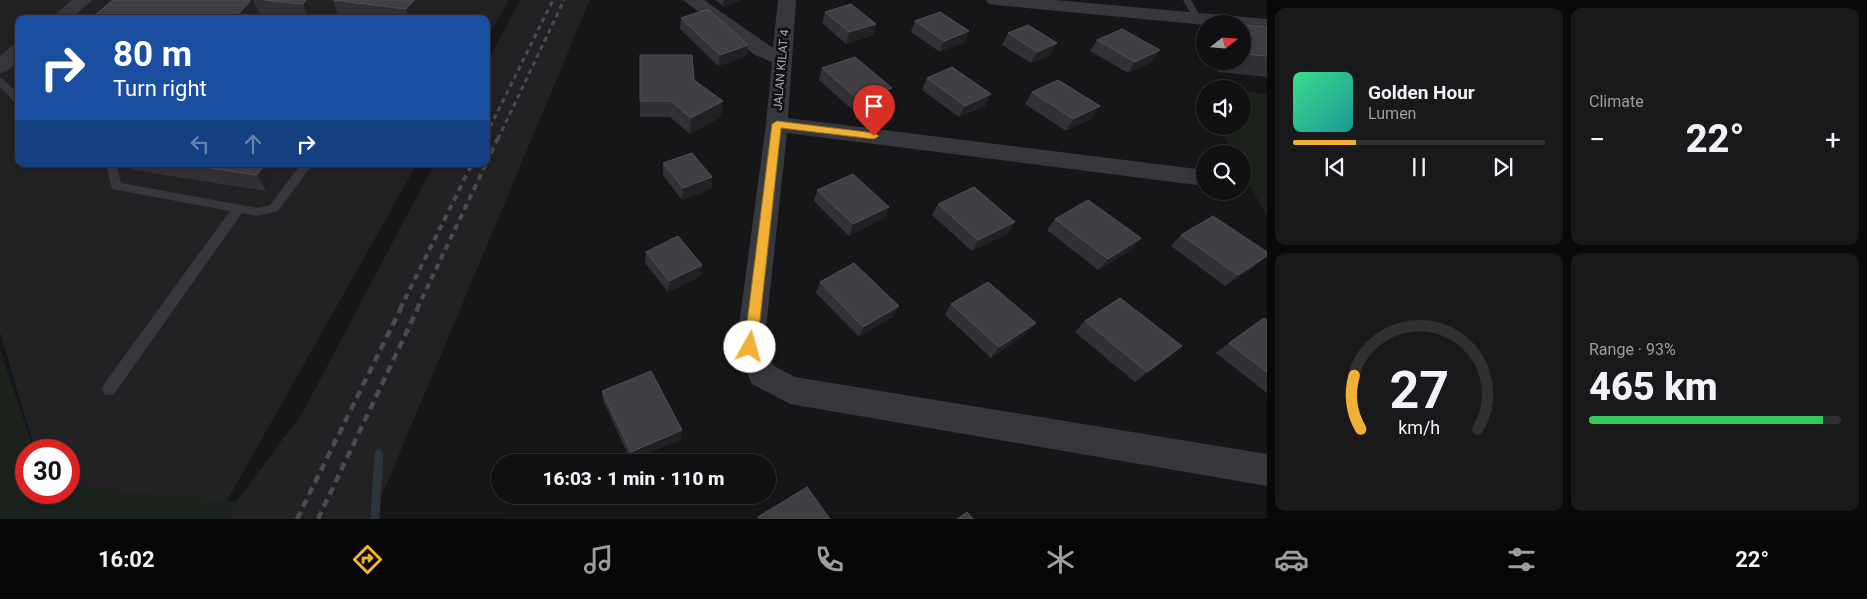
<!DOCTYPE html>
<meta charset="utf-8">
<style>
body{margin:0;font-family:Roboto,sans-serif;background:#19191b;color:#f1f3f6;height:100vh;display:flex;flex-direction:column;font-size:19px;white-space:nowrap}
*{box-sizing:border-box;margin:0}
p{font-size:16px;color:#9c9d9f}
.icon{flex:none;width:28px;height:28px;fill:none;stroke:currentColor;stroke-width:2;stroke-linecap:round;stroke-linejoin:round}
.map{position:relative;flex:1;overflow:hidden}
.drawer{display:flex;flex-direction:column;gap:8px;padding:8px;background:#09090a;width:600px}
.drawer>*{flex:none}
.hud{position:absolute;left:15px;top:15px;width:475px;height:152px;border-radius:10px;box-shadow:0 2px 12px #0003,0 0 0 1px #303032;background:#1a4fa0;color:#fff;overflow:hidden}
.needle{width:32px;rotate:73deg}
.controls{position:absolute;left:1196px;top:15px;display:grid;gap:10px}
.controls a{display:grid;place-items:center;width:55px;height:55px;border-radius:50%;background:#101012;box-shadow:0 2px 12px #0003,0 0 0 1px #303032;font-size:25px}
.speed{position:absolute;left:15px;top:439px;display:flex;gap:10px;font-size:25px;font-weight:700;text-align:center}
.speed>*{display:grid;place-content:center;width:65px;height:65px;border-radius:50%;background:#101012;box-shadow:0 2px 12px #0003,0 0 0 1px #303032;line-height:1}
.speed .limit{border:8px solid #d22;background:#fff;color:#111}
.pin{position:absolute;display:grid;place-items:center;width:42px;height:42px;color:#fff;margin:-51px -21px;border-radius:50% 50% 50% 0;rotate:-45deg;box-shadow:0 0 5px #0007}
.pin .icon{rotate:45deg}
.me{position:absolute;width:55px;margin:-28px;rotate:7deg;stroke-linejoin:round;filter:drop-shadow(0 0 4px #0008)}
.turn{display:flex;align-items:center;gap:18px;height:105px;padding:0 15px;font-size:22px}
.turn .icon{width:65px;height:65px;stroke-width:2.5}
.turn b{display:block;font-size:35px;line-height:42px}
.lanes{display:flex;align-items:center;height:48px;padding:0 15px;background:#0003;justify-content:center;gap:25px;direction:ltr}
.lanes .off{opacity:.35}
.big{font-size:38px;font-weight:800;line-height:1.1}
.drawer .tile{flex:1;display:flex;flex-direction:column;justify-content:center;gap:8px;min-width:0;padding:0 18px;border-radius:10px;background:#19191b}
.drawer .dial{align-items:center;gap:0}
.dial svg{height:130px;overflow:visible;fill:none;stroke:#303032;stroke-width:7;stroke-linecap:round;text-anchor:middle}
.dial text{fill:#f1f3f6;stroke:none}
.song{display:flex;align-items:center;gap:15px}
.cover{width:60px;height:60px;border-radius:8px;background:linear-gradient(135deg,hsl(150 70% 55%),hsl(180 70% 35%))}
.played{height:5px;border-radius:2px;background:linear-gradient(90deg,#f2b134 25%,#303032 25%)}
.keys{display:flex;justify-content:space-around;direction:ltr}
.heat{display:flex;justify-content:space-between;align-items:center;font-size:28px;direction:ltr}
.charge{height:8px;border-radius:4px;background:linear-gradient(90deg,#34c759 93%,#303032 0)}
.drawer .tiles{flex:1;display:grid;gap:8px;grid-template-columns:repeat(2,1fr)}
.trip{position:absolute;left:491px;top:454px;width:285px;height:50px;border-radius:25px;background:#101012;box-shadow:0 2px 12px #0003,0 0 0 1px #303032;font-weight:800;line-height:50px;text-align:center}
.tab-bar{display:flex;height:80px;justify-content:space-around;align-items:center;background:#060607;color:#9c9d9f}
.tab-bar .icon{width:35px;height:35px}
.tab-bar .selected{color:#f2b134}
.tab-bar b{font-size:22px;color:#f1f3f6}
main{display:flex;flex:1;min-height:0}
.map>svg:first-child{display:block}
.built{fill:#222225}
.green{fill:#1c231d}
.lines{fill:none;stroke-linecap:round;stroke-linejoin:round}
.stream{stroke:#2c353c;stroke-width:9}
.lane{fill:#37383d;fill-rule:evenodd}
.street{fill:#37383d;fill-rule:evenodd}
.rail-far2{stroke:#4a4c52;stroke-width:3;stroke-dasharray:5 4;stroke-linecap:butt}
.rail-far1{stroke:#4a4c52;stroke-width:4;stroke-dasharray:6 5;stroke-linecap:butt}
.rail{stroke:#4a4c52;stroke-width:4.5;stroke-dasharray:8 5.5;stroke-linecap:butt}
.wall{fill:#323236}
.shaded-wall{fill:#212124}
.building{fill:#3f3f44;stroke:#4f5156}
.route{fill:#f2b134;stroke:#9d7322}
.labels{text-anchor:middle;dominant-baseline:central;stroke-width:5;stroke-linejoin:round;paint-order:stroke}
.street-label{font-size:12px;fill:#a8adb8;stroke:#111113}
</style>
<main>
<div class="map">
<svg width="1267" height="519" viewBox="0 0 1267 519">
<rect width="100%" height="100%" fill="#161618"/>
<g class="built">
<polygon points="0,0 509,0 486,40 486,19 19,19 19,164 417,164 224,506 69,486 69,450 35,450 0,332"/>
<polygon points="520,0 590,0 372,519 226,519 236,502 303,412 434,164 486,164 486,64"/>
</g>
<g class="green">
<polygon points="1243,91 1267,94 1267,217 1243,172 1242,154 1233,154 1218,126 1242,126"/>
<polygon points="0,350 34,450 26,450 26,492 69,492 69,486 236,502 226,519 0,519"/>
</g>
<g class="lines">
<polyline class="stream" points="375,519 379,454"/>
<g class="lane">
<polygon points="1183,0 1191,0 1202,19 1201,21 1195,21"/>
<polygon points="0,78 3,79 19,95 19,104 15,103 0,87"/>
<polygon points="106,164 116,164 121,183 258,208 270,205 301,164 313,164 278,211 258,216 242,213 114,394 109,395 104,394 102,389 104,384 230,211 112,189"/>
</g>
<g class="street">
<polygon points="72,0 92,0 71,19 50,19"/>
<polygon points="683,0 704,0 773,48 778,0 796,0 788,118 1205,170 1205,186 787,133 764,347 774,366 795,377 1267,454 1267,486 790,404 752,384 736,347 766,124 772,62 755,55"/>
<polygon points="986,0 1055,0 1267,19 1267,31 1242,28 1242,24 1205,25 995,5 989,4"/>
<polygon points="19,44 19,61 7,71 0,73 0,56 12,46"/>
</g>
<g class="rail-far2">
<polyline points="486,135 553,0"/>
<polyline points="498,139 564,0"/>
</g>
<g class="rail-far1">
<polyline points="486,163 498,138"/>
<polyline points="400,309 472,164"/>
<polyline points="417,309 486,164"/>
</g>
<g class="rail">
<polyline points="297,519 401,308"/>
<polyline points="318,519 418,308"/>
</g>
</g>
<g class="wall">
<polygon points="113,0 325,0 309,19 260,14 256,19 96,19 94,16"/>
<polygon points="333,0 426,5 416,19 362,19 338,16"/>
<polygon points="715,0 742,0 723,6"/>
<polygon points="825,12 876,24 873,35 846,44 822,23"/>
<polygon points="681,18 747,56 718,66 680,29"/>
<polygon points="915,21 964,43 940,52 911,32"/>
<polygon points="1242,25 1267,27 1267,77 1218,72 1212,61 1242,61"/>
<polygon points="1008,33 1051,55 1031,63 1002,45"/>
<polygon points="1205,35 1205,49 1201,41"/>
<polygon points="1097,40 1152,62 1128,73 1090,51"/>
<polygon points="640,55 694,80 721,117 690,134 670,117 640,117"/>
<polygon points="822,68 888,99 855,112 819,80"/>
<polygon points="927,78 991,94 985,106 959,117 922,90"/>
<polygon points="1032,92 1092,118 1066,131 1025,104"/>
<polygon points="663,163 712,177 711,189 682,200 663,175"/>
<polygon points="128,164 286,164 266,191 133,170"/>
<polygon points="817,190 889,207 884,218 849,236 814,201"/>
<polygon points="938,204 1015,222 1008,233 972,251 932,215"/>
<polygon points="1055,219 1141,238 1131,250 1098,270 1047,230"/>
<polygon points="1181,235 1257,265 1225,286 1171,246"/>
<polygon points="646,252 702,265 700,276 668,292 645,263"/>
<polygon points="820,282 893,316 859,337 816,293"/>
<polygon points="951,304 1027,333 991,358 945,315"/>
<polygon points="1267,320 1267,393 1216,353 1229,343"/>
<polygon points="1085,321 1182,346 1170,356 1135,382 1075,332"/>
<polygon points="602,391 681,439 631,461 603,400"/>
</g>
<g class="shaded-wall">
<polygon points="251,0 253,0 260,14 256,19 234,19"/>
<polygon points="306,0 325,0 309,19 303,4"/>
<polygon points="414,0 425,0 426,5 416,19 409,19 406,9"/>
<polygon points="723,0 742,0 723,6"/>
<polygon points="876,24 873,35 846,44 849,32"/>
<polygon points="969,31 964,43 940,52 944,41"/>
<polygon points="1057,43 1051,55 1031,63 1037,52"/>
<polygon points="748,45 747,56 718,66 720,55"/>
<polygon points="1160,50 1152,62 1128,73 1135,62"/>
<polygon points="892,88 888,99 855,112 859,100"/>
<polygon points="991,94 985,106 959,117 965,106"/>
<polygon points="723,101 721,117 690,134 691,118"/>
<polygon points="1100,106 1092,118 1066,131 1073,119"/>
<polygon points="265,164 286,164 266,191 257,175"/>
<polygon points="712,177 711,189 682,200 683,188"/>
<polygon points="889,207 884,218 849,236 853,224"/>
<polygon points="1015,222 1008,233 972,251 978,240"/>
<polygon points="1141,238 1131,250 1098,270 1108,259"/>
<polygon points="1267,256 1257,265 1225,286 1238,275"/>
<polygon points="702,265 700,276 668,292 669,281"/>
<polygon points="899,306 893,316 859,337 863,327"/>
<polygon points="1036,323 1027,333 991,358 999,347"/>
<polygon points="1182,346 1170,356 1135,382 1147,372"/>
<polygon points="682,430 681,439 631,461 631,452"/>
</g>
<g class="building">
<polygon points="113,0 251,0 234,19 120,19 94,16"/>
<polygon points="265,0 306,0 303,4"/>
<polygon points="333,0 414,0 406,9"/>
<polygon points="851,4 876,24 849,32 825,12"/>
<polygon points="708,9 748,45 720,55 681,18"/>
<polygon points="940,12 969,31 944,41 915,21"/>
<polygon points="1215,22 1231,24 1216,24"/>
<polygon points="1028,25 1057,43 1037,52 1008,33"/>
<polygon points="1242,25 1267,27 1267,56 1242,54"/>
<polygon points="1122,29 1160,50 1135,62 1097,40"/>
<polygon points="640,55 692,55 694,80 723,101 691,118 671,101 640,101"/>
<polygon points="855,57 892,88 859,100 822,68"/>
<polygon points="952,67 991,94 965,106 927,78"/>
<polygon points="1058,80 1100,106 1073,119 1032,92"/>
<polygon points="692,153 712,177 683,188 663,163"/>
<polygon points="184,164 265,164 257,175"/>
<polygon points="853,174 889,207 853,224 817,190"/>
<polygon points="974,187 1015,222 978,240 938,204"/>
<polygon points="1088,200 1141,238 1108,259 1055,219"/>
<polygon points="1213,216 1267,252 1267,256 1238,275 1181,235"/>
<polygon points="678,236 702,265 669,281 646,252"/>
<polygon points="854,263 899,306 863,327 820,282"/>
<polygon points="988,282 1036,323 999,347 951,304"/>
<polygon points="1120,298 1182,346 1147,372 1085,321"/>
<polygon points="1264,318 1267,320 1267,372 1229,343"/>
<polygon points="651,371 682,430 631,452 602,391"/>
<polygon points="807,487 830,519 759,519 758,517"/>
<polygon points="967,512 973,519 957,519"/>
</g>
<polygon class="route" points="777,121 874,133 879,136 874,139 781,128 757,347 755,351 750,353 746,351 744,347 772,124"/>
<g class="labels">
<g class="street-label">
<text transform="translate(781 70) rotate(-85)">JALAN KILAT 4</text>
</g>
</g>
</svg>
<div class="controls">
<a><svg class="needle" viewBox="-14 -14 28 28"><path d="M0-13l5 13h-10z" fill="#e53935"/><path d="M0 13l5-13h-10z" fill="#9c9d9f"/></svg></a>
<a><svg class="icon" aria-label="sound" viewBox="0 0 24 24"><path d="M4 9h4l5-4v14l-5-4H4zM17 9q2 3 0 6"/></svg></a>
<a><svg class="icon" aria-label="search" viewBox="0 0 24 24"><circle cx="10" cy="10" r="6"/><path d="M15 15l6 6"/></svg></a>
</div>
<div class="speed"><div class="limit">30</div></div>
<div class="pin" style="left:874px;top:136px;background:#d93025"><svg class="icon" aria-label="arrive" viewBox="0 0 24 24"><path d="M6 21V4h12l-3 4 3 4H6"/></svg></div>
<svg class="me" style="left:750px;top:347px" viewBox="-20 -20 40 40"><circle r="19" fill="#fff"/><path d="M0-13L10 11 0 6-10 11z" fill="#f2b134"/></svg>
<div class="trip">16:03 · 1 min · 110 m</div>
<div class="hud">
<div class="turn"><svg class="icon" aria-label="right" viewBox="0 0 24 24"><path d="M7 20v-9h11M14 6l5 5-5 5"/></svg><div><b>80 m</b>Turn right</div></div>
<div class="lanes"><svg class="icon off" aria-label="left" viewBox="0 0 24 24"><path d="M17 20v-9H6M10 6l-5 5 5 5"/></svg><svg class="icon off" aria-label="ahead" viewBox="0 0 24 24"><path d="M12 20V5M6 11l6-6 6 6"/></svg><svg class="icon" aria-label="right" viewBox="0 0 24 24"><path d="M7 20v-9h11M14 6l5 5-5 5"/></svg></div>
</div>
</div>
<section class="drawer">
<div class="tiles">
<div class="tile">
<div class="song"><i class="cover"></i><div><b>Golden Hour</b><p>Lumen</p></div></div>
<div class="played"></div>
<div class="keys"><svg class="icon" aria-label="previous" viewBox="0 0 24 24"><path d="M18 5L8 12l10 7zM5 5v14"/></svg><svg class="icon" aria-label="pause" viewBox="0 0 24 24"><path d="M8 5v14M16 5v14"/></svg><svg class="icon" aria-label="next" viewBox="0 0 24 24"><path d="M6 5l10 7-10 7zM19 5v14"/></svg></div>
</div>
<div class="tile"><p>Climate</p>
<div class="heat"><a>−</a><b class="big">22°</b><a>+</a></div>
</div>
<div class="tile dial"><svg viewBox="0 0 100 80">
<path d="M14 69A42 42 0 1 1 86 69"/>
<path d="M14 69A42 42 0 0 1 10 36" stroke="#f2b134"/>
<text x="50" y="56" font-size="32" font-weight="700">27</text>
<text x="50" y="72" font-size="11">km/h</text>
</svg></div>
<div class="tile"><p>Range · 93%</p><b class="big">465 km</b><div class="charge"></div></div>
</div>
</section>
</main>
<nav class="tab-bar">
<b>16:02</b>
<svg class="icon selected" aria-label="directions" viewBox="0 0 24 24"><path d="M12 3l9 9-9 9-9-9zM9 14v-3h6M13 9l2 2-2 2"/></svg>
<svg class="icon" aria-label="music" viewBox="0 0 24 24"><path d="M9 18V5l10-2v13"/><circle cx="6" cy="18" r="3"/><circle cx="16" cy="16" r="3"/></svg>
<svg class="icon" aria-label="phone" viewBox="0 0 24 24"><path d="M5 4h4l2 5-3 2q2 4 5 5l2-3 5 2v4C11 20 4 13 5 4z"/></svg>
<svg class="icon" aria-label="climate" viewBox="0 0 24 24"><path d="M12 3v18M4 7l16 10M4 17L20 7"/></svg>
<svg class="icon" aria-label="car" viewBox="0 0 24 24"><path d="M5 17H2v-5l4-1 3-4h7l3 4 3 1v5h-3M9 17h6M6 11h13"/><circle cx="7" cy="17" r="2"/><circle cx="17" cy="17" r="2"/></svg>
<svg class="icon" aria-label="filters" viewBox="0 0 24 24"><path d="M4 7h16M4 17h16"/><circle cx="9" cy="7" r="2"/><circle cx="15" cy="17" r="2"/></svg>
<b>22°</b>
</nav>
